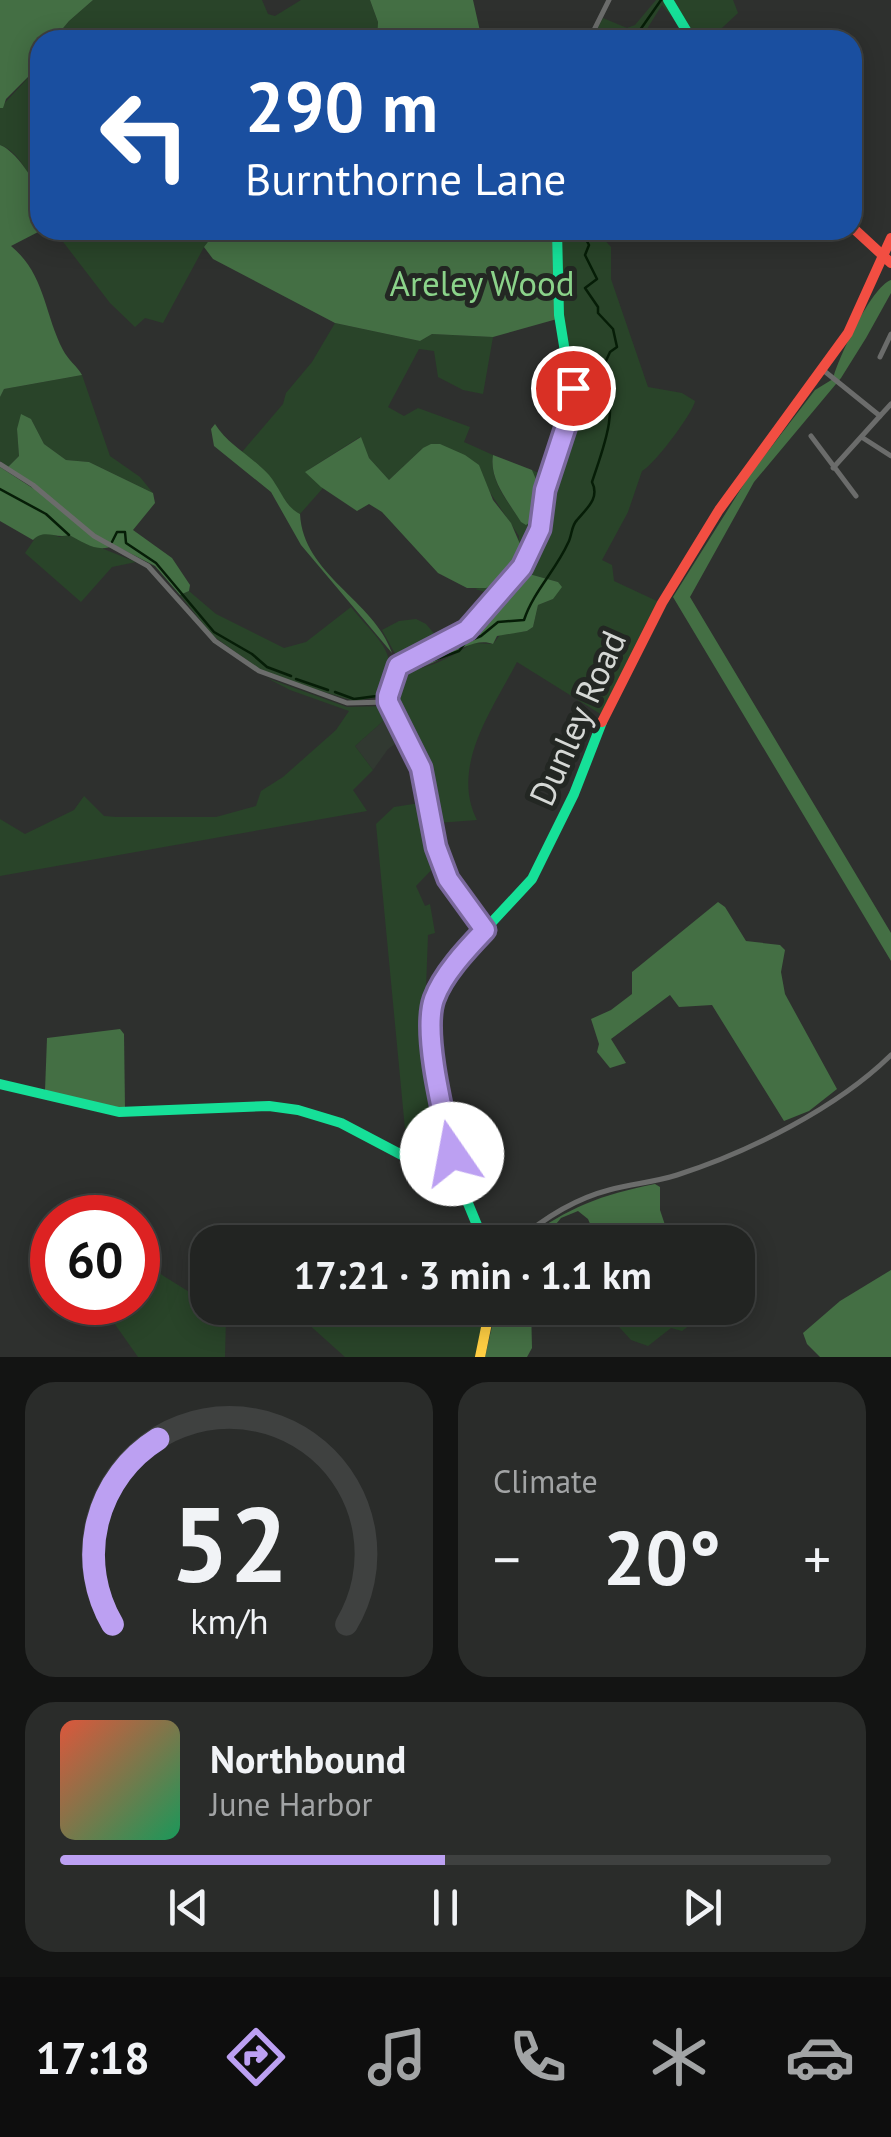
<!DOCTYPE html>
<meta charset="utf-8">
<style>
body{margin:0;font-family:"PT Sans",sans-serif;background:#2a2c2a;color:#f1f3f6;height:100vh;display:flex;flex-direction:column;font-size:38px;white-space:nowrap}
*{box-sizing:border-box;margin:0}
p{font-size:32px;color:#a2a4a5}
.icon{flex:none;width:55px;height:55px;fill:none;stroke:currentColor;stroke-width:2;stroke-linecap:round;stroke-linejoin:round}
.map{position:relative;height:1357px;overflow:hidden}
.sheet{display:flex;flex-direction:column;gap:25px;padding:25px;background:#131413;flex:1}
.sheet>*{flex:none}
.banner{position:absolute;left:30px;top:30px;width:832px;height:210px;border-radius:30px;box-shadow:0 5px 25px #0003,0 0 0 2px #3f4140;background:#1a4fa0;color:#fff;overflow:hidden}
.speed{position:absolute;left:30px;top:1195px;display:flex;gap:20px;font-size:50px;font-weight:700;text-align:center}
.speed>*{display:grid;place-content:center;width:130px;height:130px;border-radius:50%;background:#222422;box-shadow:0 5px 25px #0003,0 0 0 2px #3f4140;line-height:1}
.speed .limit{border:15px solid #d22;background:#fff;color:#111}
.pin{position:absolute;display:grid;place-items:center;width:85px;height:85px;color:#fff;margin:-42px;border:5px solid #fff;border-radius:50%;box-shadow:0 2px 10px #0007}
.me{position:absolute;width:110px;margin:-55px;rotate:348deg;stroke-linejoin:round;filter:drop-shadow(0 0 8px #0008)}
.turn{display:flex;align-items:center;gap:35px;height:210px;padding:0 50px;font-size:45px}
.turn .icon{width:130px;height:130px;stroke-width:2.5}
.turn b{display:block;font-size:70px;line-height:85px}
.big{font-size:75px;font-weight:600;line-height:1.1}
.sheet .card{flex:1;display:flex;flex-direction:column;justify-content:center;gap:15px;min-width:0;padding:0 35px;border-radius:30px;background:#2a2c2a}
.sheet .dial{align-items:center;gap:0}
.dial svg{height:260px;overflow:visible;fill:none;stroke:#3f4140;stroke-width:7;stroke-linecap:round;text-anchor:middle}
.dial text{fill:#f1f3f6;stroke:none}
.song{display:flex;align-items:center;gap:30px}
.cover{width:120px;height:120px;border-radius:15px;background:linear-gradient(135deg,hsl(10 70% 55%),hsl(150 70% 35%))}
.played{height:10px;border-radius:5px;background:linear-gradient(90deg,#bca0f2 50%,#3f4140 50%)}
.keys{display:flex;justify-content:space-around;direction:ltr}
.heat{display:flex;justify-content:space-between;align-items:center;font-size:55px;direction:ltr}
.sheet .tiles{flex:1;display:grid;gap:25px;grid-template-columns:1fr 1fr}
.card:last-child{grid-column:span 2}
.trip{position:absolute;left:190px;top:1225px;width:565px;height:100px;border-radius:30px;background:#222422;box-shadow:0 5px 25px #0003,0 0 0 2px #3f4140;font-weight:600;line-height:100px;text-align:center}
.menu{display:flex;height:160px;justify-content:space-around;align-items:center;background:#0e0e0e;color:#a2a4a5}
.menu .icon{width:70px;height:70px}
.menu .active{color:#bca0f2}
.menu b{font-size:45px;color:#f1f3f6}
.map>svg:first-child{display:block}
.built{fill:#313931}
.green{fill:#294429}
.forest{fill:#446f44}
.lines{fill:none;stroke-linecap:round;stroke-linejoin:round}
.stream{stroke:#061d07;stroke-width:2.5}
.street{stroke:#6b6c6b;stroke-width:5}
.fast{stroke:#16e098;stroke-width:10}
.slow{stroke:#ffcf43;stroke-width:10}
.jam{stroke:#f24e42;stroke-width:10}
.route-casing{stroke:#7a689d;stroke-width:25}
.route{stroke:#bca0f2;stroke-width:18}
.labels{text-anchor:middle;dominant-baseline:central;stroke-width:10;stroke-linejoin:round;paint-order:stroke}
.park-label{font-size:35px;fill:#8bd38a;stroke:#232723}
.street-label{font-size:35px;fill:#d5d8d5;stroke:#232723}
</style>
<div class="map">
<svg width="891" height="1357" viewBox="0 0 891 1357">
<rect width="100%" height="100%" fill="#2e302e"/>
<polygon class="built" points="390,715 402,739 388,749 373,770 355,746"/>
<g class="green">
<polygon points="93,0 262,0 268,14 275,16 301,0 370,0 378,22 377,40 53,40 69,21"/>
<polygon points="656,0 664,0 671,16 662,5 640,40 591,40 603,18 627,28 635,25"/>
<polygon points="672,0 733,0 738,13 709,40 697,40"/>
<path d="M40 65V195C29 178 21 152 0 145V108Z"/>
<polygon points="54,230 217,230 204,247 163,323 145,318 135,327 110,303"/>
<path d="M561 230H585L600 235 611 247V279L648 387 682 393 695 401C693 413 654 465 642 471L628 512 602 560 612 565 614 581 659 602 602 715 517 662C492 710 450 767 477 820L437 823 431 783 392 703 391 696 397 671C421 673 455 656 472 643L493 644 500 635 527 631 533 627 538 605 553 599 558 582 522 572 542 530 546 500 573 407 576 388 561 303Z"/>
<path d="M335 323 420 341 432 334 493 337 483 394 463 390 438 377 434 351 419 349 388 407 404 416 418 408 470 427 464 442 493 455C489 480 507 501 521 521H532L538 484 532 470 548 477C538 531 530 553 495 595L475 589 496 583 504 576 518 554 519 536 465 455 423 448 389 480 369 458 360 437 308 470 323 488 300 514 293 511 261 467 242 452 283 404 286 393 312 362Z"/>
<polygon points="82,375 110,456 140,477 153,493 89,462 66,460 44,444 31,419 17,429 19,456 8,467 0,461 0,397 4,389"/>
<polygon points="47,532 59,537 69,535 136,562 112,567 81,602 25,553 38,534"/>
<path d="M189 591 216 614 284 648 306 642 351 607C378 641 401 651 384 696L354 701 278 678 258 668 213 636 180 595Z"/>
<polygon points="416,619 426,624 442,643 398,659 382,630 399,621"/>
<polygon points="267,678 347,707 388,706 390,715 355,746 373,770 353,790 367,811 0,876 0,819 25,834 74,810 84,796 104,816 116,817 216,817 256,806 261,791 283,777 336,730 349,711 290,690"/>
<polygon points="426,802 438,863 416,886 425,906 430,904 435,933 428,935 426,988 436,987 428,1018 439,1117 405,1129 376,824 394,807"/>
<polygon points="144,1255 162,1275 207,1303 208,1308 223,1312 226,1317 225,1357 138,1357 100,1303 138,1302 138,1262"/>
<polygon points="301,1308 437,1308 428,1316 440,1326 468,1308 475,1326 481,1327 484,1308 486,1308 475,1357 345,1357 296,1313"/>
<polygon points="712,1308 682,1331 671,1328 648,1346 631,1340 610,1317 596,1323 590,1321 585,1309"/>
</g>
<g class="forest">
<polygon points="0,0 93,0 69,21 53,40 40,40 40,65 6,99 3,108 0,108"/>
<polygon points="370,0 473,0 482,40 377,40 378,22"/>
<path d="M0 145C15 150 37 182 40 198 42 209 39 222 42 230L11 246C45 274 44 313 63 350 68 360 77 366 82 375L4 389 0 397Z"/>
<polygon points="217,230 516,230 554,237 557,319 493,337 432,334 420,341 335,323 213,259 204,247"/>
<path d="M891 280V293L866 338 841 378 754 482 690 597 891 933V961L673 597 749 476 815 390 833 379C838 359 871 287 891 280Z"/>
<path d="M21 414 31 419 44 444 66 460 89 462 153 493 155 503 133 530 172 558 190 585 189 591 180 595 155 566 114 545C99 554 83 542 69 535 55 539 44 528 33 540L0 521V467L34 489 8 467 19 456 17 429Z"/>
<path d="M215 424C229 446 252 456 269 475 280 488 285 507 300 514 303 575 374 600 392 653L301 545 271 492 214 446 211 429Z"/>
<polygon points="361,437 369,458 389,480 423,448 431,444 440,444 465,455 479,465 493,500 511,523 520,544 509,569 496,583 486,588 467,588 438,573 382,512 369,504 357,511 321,487 305,472"/>
<path d="M493 455 532 470 538 484 532 521 526 525 521 522C508 501 489 480 493 455Z"/>
<path d="M522 572 558 582 562 587 553 599 538 605 533 627 527 631 497 636 493 644C467 633 431 675 397 671L480 622Z"/>
<polygon points="718,902 725,907 746,941 780,945 785,950 781,972 785,994 837,1089 809,1111 784,1121 712,1005 679,1007 670,995 611,1039 626,1063 610,1068 597,1052 599,1044 591,1019 611,1010 632,994 632,972"/>
<polygon points="120,1029 124,1034 125,1109 45,1091 47,1038"/>
<path d="M655 1184 660 1187V1210L669 1237 659 1242H598L588 1219 578 1211 561 1218 541 1242 523 1240C570 1207 600 1195 655 1184Z"/>
<polygon points="891,1270 891,1357 820,1357 807,1344 803,1333 840,1301"/>
<polygon points="503,1308 531,1308 532,1348 527,1357 485,1357 493,1322"/>
</g>
<g class="lines">
<g class="stream">
<polyline points="633,40 661,0"/>
<polyline points="0,489 46,514 69,535"/>
<polyline points="112,542 117,532 125,532 126,543 156,563 214,632 252,654 267,667 291,676"/>
<path d="M396 676 403 671 459 651 466 642 481 636 498 622 524 620C533 592 556 570 568 543 572 536 571 526 577 520 587 508 600 498 592 482 603 448 619 412 604 377L608 370 605 363 610 352 617 347 613 329 598 313V307L585 288 597 279 585 255 589 245 583 234 570 230"/>
<polyline points="296,679 328,690"/>
<polyline points="335,692 354,699 384,695"/>
</g>
<g class="street">
<polyline points="589,40 609,0"/>
<polyline points="880,357 891,334"/>
<polyline points="823,370 880,416 891,404"/>
<polyline points="811,436 856,496"/>
<polyline points="863,438 891,456"/>
<polyline points="0,464 33,485 94,536 148,566 215,641 259,671 347,703 388,702"/>
<polyline points="833,468 880,416"/>
<path d="M516 1242C543 1219 574 1199 609 1190 631 1184 655 1182 677 1175 749 1152 837 1108 891 1055"/>
</g>
<g class="fast">
<polyline points="668,0 692,40"/>
<polyline points="485,930 448,879 436,847 421,767 388,702 392,677 398,666 444,644 473,625 522,567 540,529 545,489 559,453 572,395 559,315 557,230"/>
<polyline points="0,1084 119,1112 269,1106 298,1110 341,1123 417,1163 447,1171 457,1180"/>
<polyline points="484,1242 460,1184 443,1116 432,1028 435,998 480,935 532,879 574,794 602,722"/>
</g>
<polyline class="slow" points="480,1357 490,1308"/>
<g class="jam">
<polyline points="852,227 891,263"/>
<polyline points="602,722 662,603 719,510 848,333 891,238"/>
</g>
</g>
<g class="lines">
<defs>
<path id="route" d="M452 1154C444 1118 422 1033 434 999 443 974 467 949 485 930L448 879 436 847 421 768 388 702V696L398 666 467 630 522 567 540 529 545 490 566 426 573 388"/>
</defs>
<use href="#route" class="route-casing"/>
<use href="#route" class="route"/>
</g>
<g class="labels">
<g class="park-label">
<text x="482" y="283">Areley Wood</text>
</g>
<g class="street-label">
<text transform="translate(577 718) rotate(-66)">Dunley Road</text>
</g>
</g>
</svg>
<div class="speed"><div class="limit">60</div></div>
<div class="pin" style="left:573px;top:388px;background:#d93025"><svg class="icon" aria-label="arrive" viewBox="0 0 24 24"><path d="M6 21V4h12l-3 4 3 4H6"/></svg></div>
<svg class="me" style="left:452px;top:1154px" viewBox="-20 -20 40 40"><circle r="19" fill="#fff"/><path d="M0-13L10 11 0 6-10 11z" fill="#bca0f2"/></svg>
<div class="trip">17:21 · 3 min · 1.1 km</div>
<div class="banner">
<div class="turn"><svg class="icon" aria-label="left" viewBox="0 0 24 24"><path d="M17 20v-9H6M10 6l-5 5 5 5"/></svg><div><b>290 m</b>Burnthorne Lane</div></div>
</div>
</div>
<section class="sheet">
<div class="tiles">
<div class="card dial"><svg viewBox="0 0 100 80">
<path d="M14 69A42 42 0 1 1 86 69"/>
<path d="M14 69A42 42 0 0 1 28 12" stroke="#bca0f2"/>
<text x="50" y="56" font-size="32" font-weight="700">52</text>
<text x="50" y="72" font-size="11">km/h</text>
</svg></div>
<div class="card"><p>Climate</p>
<div class="heat"><a>−</a><b class="big">20°</b><a>+</a></div>
</div>
<div class="card">
<div class="song"><i class="cover"></i><div><b>Northbound</b><p>June Harbor</p></div></div>
<div class="played"></div>
<div class="keys"><svg class="icon" aria-label="previous" viewBox="0 0 24 24"><path d="M18 5L8 12l10 7zM5 5v14"/></svg><svg class="icon" aria-label="pause" viewBox="0 0 24 24"><path d="M8 5v14M16 5v14"/></svg><svg class="icon" aria-label="next" viewBox="0 0 24 24"><path d="M6 5l10 7-10 7zM19 5v14"/></svg></div>
</div>
</div>
</section>
<nav class="menu">
<b>17:18</b>
<svg class="icon active" aria-label="directions" viewBox="0 0 24 24"><path d="M12 3l9 9-9 9-9-9zM9 14v-3h6M13 9l2 2-2 2"/></svg>
<svg class="icon" aria-label="music" viewBox="0 0 24 24"><path d="M9 18V5l10-2v13"/><circle cx="6" cy="18" r="3"/><circle cx="16" cy="16" r="3"/></svg>
<svg class="icon" aria-label="phone" viewBox="0 0 24 24"><path d="M5 4h4l2 5-3 2q2 4 5 5l2-3 5 2v4C11 20 4 13 5 4z"/></svg>
<svg class="icon" aria-label="climate" viewBox="0 0 24 24"><path d="M12 3v18M4 7l16 10M4 17L20 7"/></svg>
<svg class="icon" aria-label="car" viewBox="0 0 24 24"><path d="M5 17H2v-5l4-1 3-4h7l3 4 3 1v5h-3M9 17h6M6 11h13"/><circle cx="7" cy="17" r="2"/><circle cx="17" cy="17" r="2"/></svg>
</nav>
